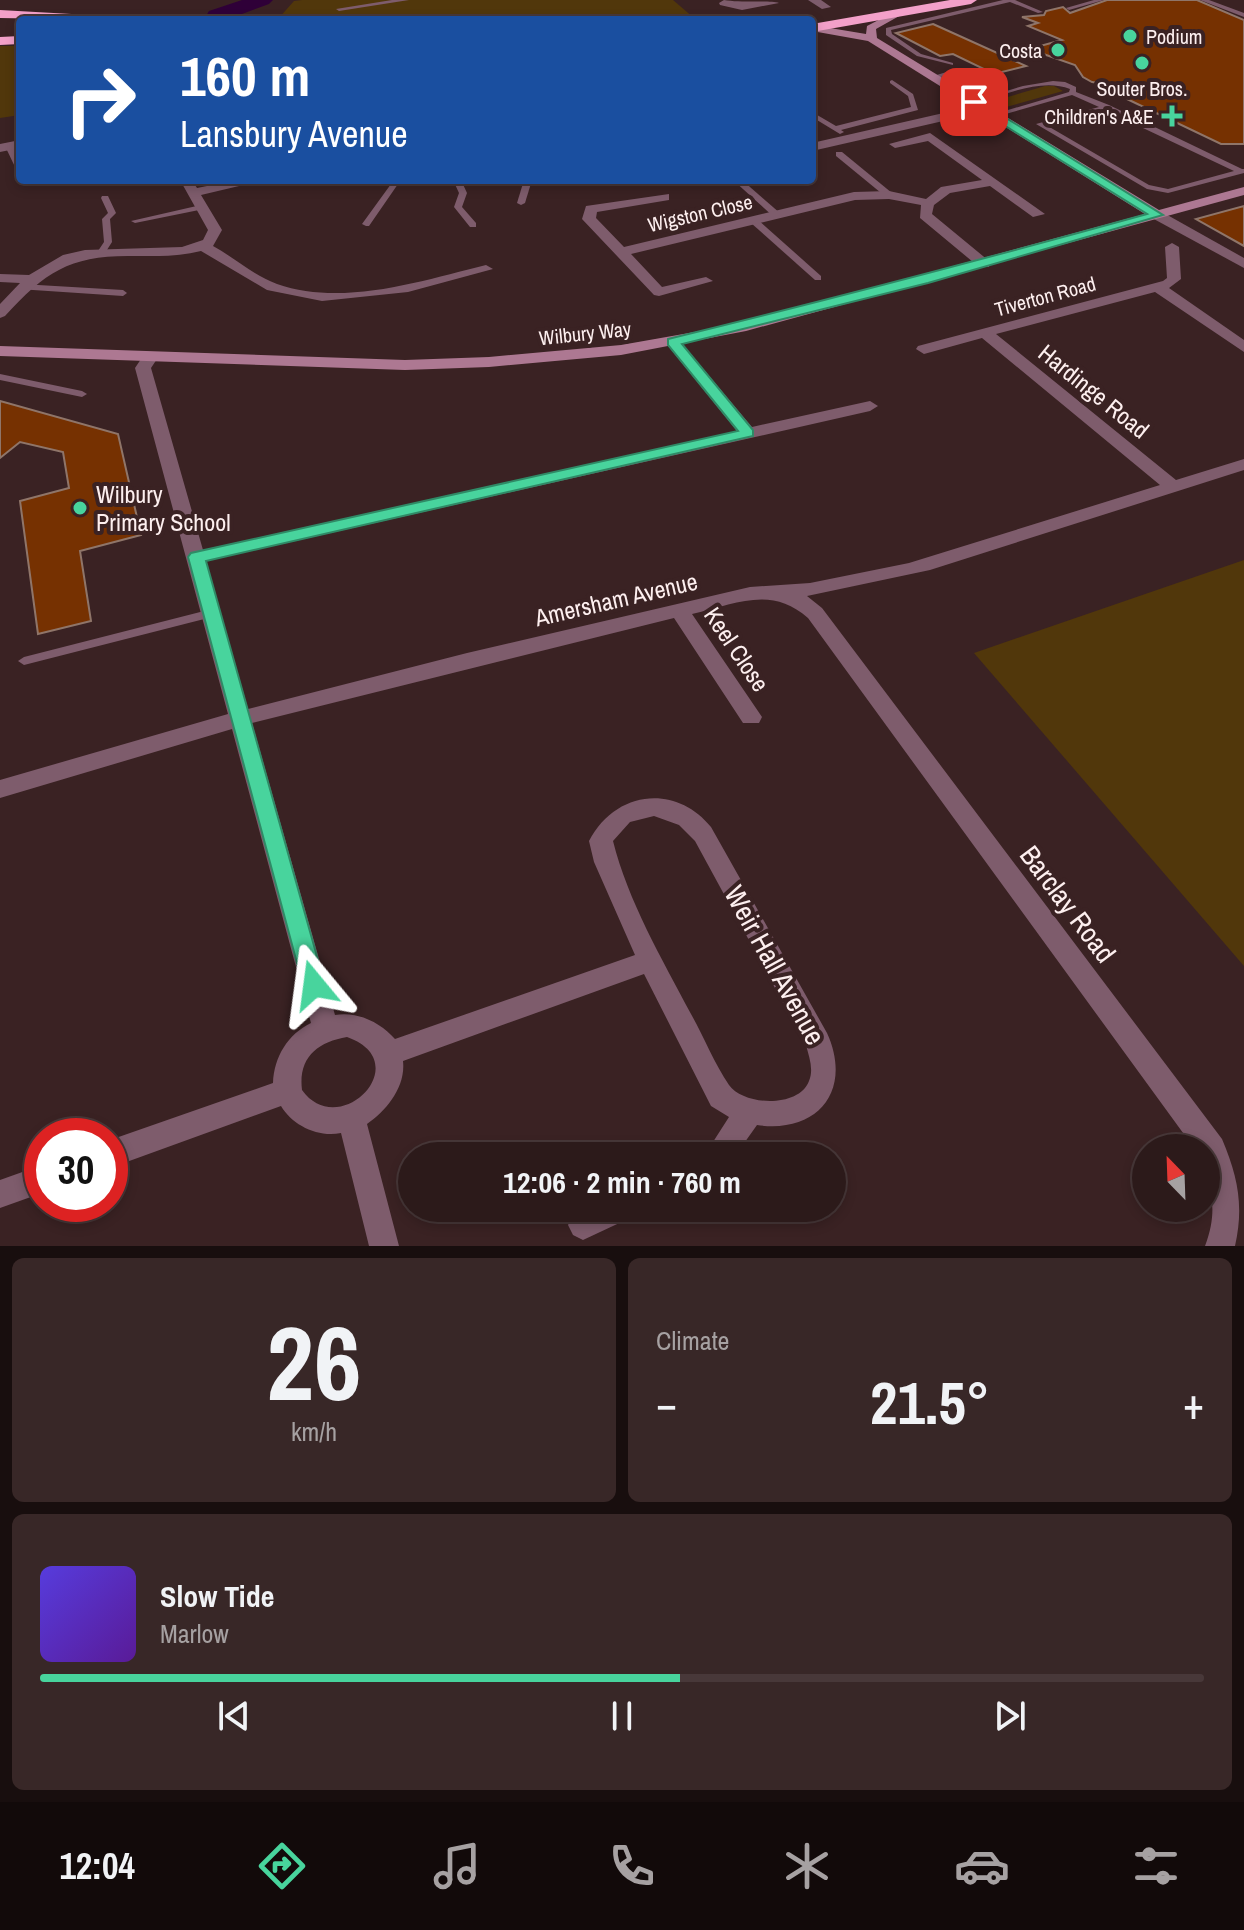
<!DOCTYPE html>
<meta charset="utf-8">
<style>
body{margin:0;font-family:"Archivo Narrow",sans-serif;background:#382727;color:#f1f3f6;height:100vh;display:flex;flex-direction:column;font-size:30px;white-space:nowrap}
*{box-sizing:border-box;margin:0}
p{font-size:26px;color:#a6a1a2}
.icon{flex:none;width:44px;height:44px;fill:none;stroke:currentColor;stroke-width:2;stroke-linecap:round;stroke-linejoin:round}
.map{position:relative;height:1246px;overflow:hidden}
.panel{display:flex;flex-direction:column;gap:12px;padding:12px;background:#180e0e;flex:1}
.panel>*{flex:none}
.top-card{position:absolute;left:16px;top:16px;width:800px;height:168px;border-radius:8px;box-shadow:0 4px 12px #0003,0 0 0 2px #483839;background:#1a4fa0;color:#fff;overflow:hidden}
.needle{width:52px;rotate:337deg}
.tools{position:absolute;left:1132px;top:1134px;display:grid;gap:16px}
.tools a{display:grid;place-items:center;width:88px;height:88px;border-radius:50%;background:#2c1a1a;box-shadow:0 4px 12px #0003,0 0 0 2px #483839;font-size:40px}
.speed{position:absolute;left:24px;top:1118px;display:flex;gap:16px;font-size:40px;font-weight:700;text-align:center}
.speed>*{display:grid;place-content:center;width:104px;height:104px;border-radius:50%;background:#2c1a1a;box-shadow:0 4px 12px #0003,0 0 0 2px #483839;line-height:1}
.speed .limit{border:12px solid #d22;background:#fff;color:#111}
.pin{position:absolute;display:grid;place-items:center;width:68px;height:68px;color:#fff;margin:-34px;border-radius:16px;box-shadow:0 4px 12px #0006}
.me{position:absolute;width:88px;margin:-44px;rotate:344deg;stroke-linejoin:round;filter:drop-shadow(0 0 6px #0008)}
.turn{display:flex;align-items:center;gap:28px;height:168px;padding:0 32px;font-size:36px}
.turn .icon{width:104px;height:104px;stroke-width:2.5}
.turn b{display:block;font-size:56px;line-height:68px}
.big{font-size:60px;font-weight:700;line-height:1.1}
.panel .widget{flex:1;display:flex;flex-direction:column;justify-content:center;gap:12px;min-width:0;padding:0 28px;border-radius:12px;background:#382727}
.panel .dial{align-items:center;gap:0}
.dial b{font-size:104px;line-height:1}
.song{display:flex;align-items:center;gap:24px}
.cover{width:96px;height:96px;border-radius:12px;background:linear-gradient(135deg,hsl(250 70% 55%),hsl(270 70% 35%))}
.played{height:8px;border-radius:4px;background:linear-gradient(90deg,#48d49d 55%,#483839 55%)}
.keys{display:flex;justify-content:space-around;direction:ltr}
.heat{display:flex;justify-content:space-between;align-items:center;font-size:44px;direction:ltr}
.panel .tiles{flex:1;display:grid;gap:12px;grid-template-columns:1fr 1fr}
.widget:last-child{grid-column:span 2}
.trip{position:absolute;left:398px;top:1142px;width:448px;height:80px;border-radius:40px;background:#2c1a1a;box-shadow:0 4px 12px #0003,0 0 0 2px #483839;font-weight:700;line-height:80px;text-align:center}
.menu{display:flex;height:128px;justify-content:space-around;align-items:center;background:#120a0a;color:#a6a1a2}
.menu .icon{width:56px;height:56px}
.menu .selected{color:#48d49d}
.menu b{font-size:36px;color:#f1f3f6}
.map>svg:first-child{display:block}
.green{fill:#51370b}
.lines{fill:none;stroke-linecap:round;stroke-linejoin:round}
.river{fill:#2f0038;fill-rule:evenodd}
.building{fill:#763101;stroke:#8f7569;stroke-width:2}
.lane{fill:#7e5c6c;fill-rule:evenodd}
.street{fill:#7e5c6c;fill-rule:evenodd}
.secondary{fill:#ad7892;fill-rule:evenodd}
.highway{fill:#f3a0c9;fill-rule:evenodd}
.route{fill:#48d49d;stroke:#2f8a66;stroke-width:2}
.poi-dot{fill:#48d49d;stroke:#3a2223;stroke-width:3}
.labels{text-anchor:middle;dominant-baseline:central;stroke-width:8;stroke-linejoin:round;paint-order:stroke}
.far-poi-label{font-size:20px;fill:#fdefef;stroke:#3a2223;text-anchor:end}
.far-street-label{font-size:20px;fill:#fdefef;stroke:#3a2223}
.street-label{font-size:24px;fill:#fdefef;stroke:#3a2223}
.poi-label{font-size:24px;fill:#fdefef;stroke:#3a2223;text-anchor:start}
.near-street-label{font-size:28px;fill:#fdefef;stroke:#3a2223}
</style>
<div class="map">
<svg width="1244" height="1246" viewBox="0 0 1244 1246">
<rect width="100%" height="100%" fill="#3a2223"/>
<g class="green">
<polygon points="302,0 673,0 694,18 278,19 294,1"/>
<polygon points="0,46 20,46 20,115 0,118"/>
<polygon points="1045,86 1054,86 1063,91 999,109 984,104"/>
<polygon points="1244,560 1244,966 974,653"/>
</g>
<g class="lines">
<polygon class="river" points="242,0 273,0 269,4 226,20 209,20 206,16 209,11"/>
</g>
<g class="building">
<polygon points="1107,0 1197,0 1244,20 1244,144 1221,144 1127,99 1134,88 1092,82 1083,77 1075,65 1029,49 1062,40 1028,26 1038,23 1022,17 1044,15 1046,11 1063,7 1070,13"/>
<polygon points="933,24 1026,66 994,74 953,54 940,56 896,33"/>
<polygon points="1244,206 1244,246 1196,219"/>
<polygon points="0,401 118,434 141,535 80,551 91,621 38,634 20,501 69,488 63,452 20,442 0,458"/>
</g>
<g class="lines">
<g class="lane">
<polygon points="392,0 409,0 339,11 336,9"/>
<polygon points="1003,0 1015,0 1043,12 1038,13 1010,2 891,30 892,34 921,54 953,63 953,65 917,56 886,35 886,28"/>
<polygon points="1094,0 1104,0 1069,10 1066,8"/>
<polygon points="1200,0 1209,0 1244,13 1244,17"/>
<polygon points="950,71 985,88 986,89 981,90 949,75 933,79 930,77"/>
<polygon points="892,80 913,94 918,110 841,130 844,132 840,134 812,117 812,112 836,126 911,107 908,96 890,83 890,81"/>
<path d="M1053 81 1065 82 1076 87V92L1109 105 1242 169H1244V173L1168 193 1147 189 1036 124 1099 107 1072 95 995 117 991 115 1069 92 1070 89C1041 77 1003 96 974 104L970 102 1023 86ZM1102 110 1107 111 1234 171 1168 189 1149 185 1046 125Z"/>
<polygon points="6,144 13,146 20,161 20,171 16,169 5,146"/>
<polygon points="836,152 842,152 892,193 892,197 886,197 836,156"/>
<polygon points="368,180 434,180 415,185 398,184 369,226 366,226 362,224 391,184 372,182"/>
<polygon points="453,180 461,180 467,193 462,207 476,223 476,227 470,227 454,207 459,193"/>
<polygon points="524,180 532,180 525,203 521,205 517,203"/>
<polygon points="733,180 742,180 781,214 781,218 775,218"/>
<polygon points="102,196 108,196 116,213 110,219 112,242 105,253 102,254 98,251 104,242 102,219 108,213 101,198"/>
<polygon points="201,205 205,207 204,209 135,223 131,221"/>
<polygon points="751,219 757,219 821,276 821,280 815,280 751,223"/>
<polygon points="21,284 123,290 127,293 123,296 18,289 17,287"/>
<polygon points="0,374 82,391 87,394 82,397 0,380"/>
<polygon points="212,609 218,613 216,616 24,665 18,661 24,657"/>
</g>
<g class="street">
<path d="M724 0C740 3 770 0 779 3L742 10 720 5 719 3Z"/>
<polygon points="808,0 821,0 831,7 822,9"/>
<polygon points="983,104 987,105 987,111 812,151 812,143"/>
<polygon points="930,133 1045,214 1033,217 990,186 950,193 934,205 932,214 989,261 989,267 979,267 920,218 921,205 889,199 855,200 631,254 662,287 706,277 713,281 659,296 654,295 582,219 586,206 669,194 669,200 597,212 596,218 624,247 854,192 889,191 926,199 941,187 982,180 928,141 895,148 889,144"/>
<polygon points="20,140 20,148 0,152 0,144"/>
<path d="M180 180H192L197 188 237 180H264L201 195 222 230 213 246C235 258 254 276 277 284 343 307 421 281 486 265L493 269 408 292 322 301 267 290 201 251C178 257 156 256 133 256 71 255 46 271 5 316L0 318V304L20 283 0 282V274L29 275 63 255 85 250 182 247 203 240 208 230Z"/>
<polygon points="1152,212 1162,212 1244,258 1244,268 1152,218"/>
<path d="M1172 243 1179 247 1181 279 1169 288 1244 340V352L1155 292 996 334 1176 480 1244 459V470L930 570 807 596 822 608 1222 1139C1238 1177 1244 1206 1235 1246H1205C1221 1204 1206 1188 1206 1148H1194L808 618C771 585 736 604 692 614L762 717 759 723H743L674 618 252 723 335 1015C358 1011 381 1023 395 1039L635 955 594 862 589 841C615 791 675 783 711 827L827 1033C853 1090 818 1134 757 1125L735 1156H704L729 1117 711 1106 644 974 403 1061C406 1087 386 1111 367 1124L399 1246H369L341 1133C318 1138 292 1125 281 1106L110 1168V1140L273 1083C274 1057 288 1034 311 1023L232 729 0 798V780L228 714 135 368 145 353H157L159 356 151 368 203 550 737 431 665 342 673 337 678 339 752 427 870 401 878 406 870 411 206 561 248 709 467 653 750 587 810 583 909 563 1160 485 982 338 924 354 916 349 918 346 1163 281 1167 278 1165 247ZM654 816 679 825 695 841 806 1045C809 1057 814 1069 809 1081 799 1108 744 1106 729 1085 714 1063 704 1037 691 1014 662 959 628 901 613 841L630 822ZM347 1037C418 1062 339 1142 302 1090 298 1058 317 1042 347 1037Z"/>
<polygon points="42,1165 42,1193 0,1208 0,1180"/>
<polygon points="587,1208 635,1208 630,1218 583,1240 573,1235 568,1225 573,1215"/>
</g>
<polygon class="secondary" points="892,13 901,15 876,29 877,38 1159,210 1244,187 1244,195 746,331 621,355 489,367 405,370 0,356 0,346 405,360 489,357 621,345 740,324 1145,214 868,41 812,31 812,25 866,34 867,26"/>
<g class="highway">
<polygon points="950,0 977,0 971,4 812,32 812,24"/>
<polygon points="0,10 107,16 113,20 0,18"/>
<polygon points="20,36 20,44 0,45 0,37"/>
</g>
</g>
<path class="route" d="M970 100H977L1163 215 928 283 682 344 753 430V436L206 561 325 985 322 993 314 996 305 993 188 557 191 553 738 431 668 345V339C828 300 988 258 1147 214L970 104Z"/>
<g class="poi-dot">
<circle cx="1130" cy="36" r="8"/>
<circle cx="1058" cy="50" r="8"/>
<circle cx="1142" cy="63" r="8"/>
<path d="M1168 104h8v8h8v8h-8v8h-8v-8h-8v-8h8z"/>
<circle cx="80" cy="508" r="8"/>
</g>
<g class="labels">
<g class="far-poi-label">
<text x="1146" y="36" text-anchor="start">Podium</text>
<text x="1042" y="50">Costa</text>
<text x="1142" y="88" text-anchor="middle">Souter Bros.</text>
<text x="1154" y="116">Children's A&amp;E</text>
</g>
<g class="far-street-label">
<text transform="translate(700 213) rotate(-13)">Wigston Close</text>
<text transform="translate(1045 296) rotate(-15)">Tiverton Road</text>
<text transform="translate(585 333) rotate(-6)">Wilbury Way</text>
</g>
<g class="street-label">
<text transform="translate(1094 391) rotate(39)">Hardinge Road</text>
<text transform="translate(616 599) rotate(-13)">Amersham Avenue</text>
<text transform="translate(737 649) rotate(56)">Keel Close</text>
</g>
<g class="poi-label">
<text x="96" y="494">Wilbury<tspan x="96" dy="28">Primary School</tspan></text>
</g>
<g class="near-street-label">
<text transform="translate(1068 904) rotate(53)">Barclay Road</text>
<text transform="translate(775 965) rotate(61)">Weir Hall Avenue</text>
</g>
</g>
</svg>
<div class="tools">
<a><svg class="needle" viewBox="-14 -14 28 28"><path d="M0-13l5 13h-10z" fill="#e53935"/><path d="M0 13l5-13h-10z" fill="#a6a1a2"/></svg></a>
</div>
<div class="speed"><div class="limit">30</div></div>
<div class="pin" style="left:974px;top:102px;background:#d93025"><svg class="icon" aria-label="arrive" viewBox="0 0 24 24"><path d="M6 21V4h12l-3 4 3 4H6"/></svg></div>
<svg class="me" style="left:314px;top:985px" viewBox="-20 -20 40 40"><path d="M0-17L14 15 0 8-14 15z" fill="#48d49d" stroke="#fff" stroke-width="4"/></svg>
<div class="trip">12:06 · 2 min · 760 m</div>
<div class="top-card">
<div class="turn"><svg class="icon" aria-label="right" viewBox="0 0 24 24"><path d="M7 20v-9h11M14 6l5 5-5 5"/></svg><div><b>160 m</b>Lansbury Avenue</div></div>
</div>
</div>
<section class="panel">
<div class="tiles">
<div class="widget dial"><b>26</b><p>km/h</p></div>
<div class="widget"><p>Climate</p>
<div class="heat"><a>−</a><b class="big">21.5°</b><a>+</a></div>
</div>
<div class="widget">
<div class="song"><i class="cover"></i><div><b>Slow Tide</b><p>Marlow</p></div></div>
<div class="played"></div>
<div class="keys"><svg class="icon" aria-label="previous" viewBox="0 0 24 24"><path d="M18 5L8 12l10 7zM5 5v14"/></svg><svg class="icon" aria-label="pause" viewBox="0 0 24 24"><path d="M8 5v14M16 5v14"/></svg><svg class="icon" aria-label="next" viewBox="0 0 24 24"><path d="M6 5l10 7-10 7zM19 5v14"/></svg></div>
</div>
</div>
</section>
<nav class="menu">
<b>12:04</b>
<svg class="icon selected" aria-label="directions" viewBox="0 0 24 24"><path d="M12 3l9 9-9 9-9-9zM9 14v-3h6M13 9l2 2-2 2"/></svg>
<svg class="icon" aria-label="music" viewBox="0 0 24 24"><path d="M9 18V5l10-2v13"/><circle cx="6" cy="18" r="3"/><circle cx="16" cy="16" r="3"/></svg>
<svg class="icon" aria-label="phone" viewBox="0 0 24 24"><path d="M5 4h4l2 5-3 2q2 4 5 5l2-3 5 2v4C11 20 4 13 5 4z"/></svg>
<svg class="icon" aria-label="climate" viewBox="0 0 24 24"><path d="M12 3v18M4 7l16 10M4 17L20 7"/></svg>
<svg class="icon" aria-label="car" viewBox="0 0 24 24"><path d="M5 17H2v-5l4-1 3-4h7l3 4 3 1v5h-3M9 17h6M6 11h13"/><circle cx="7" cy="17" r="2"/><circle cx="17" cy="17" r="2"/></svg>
<svg class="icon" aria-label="filters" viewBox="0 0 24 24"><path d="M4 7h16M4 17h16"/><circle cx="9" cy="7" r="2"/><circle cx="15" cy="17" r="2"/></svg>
</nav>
